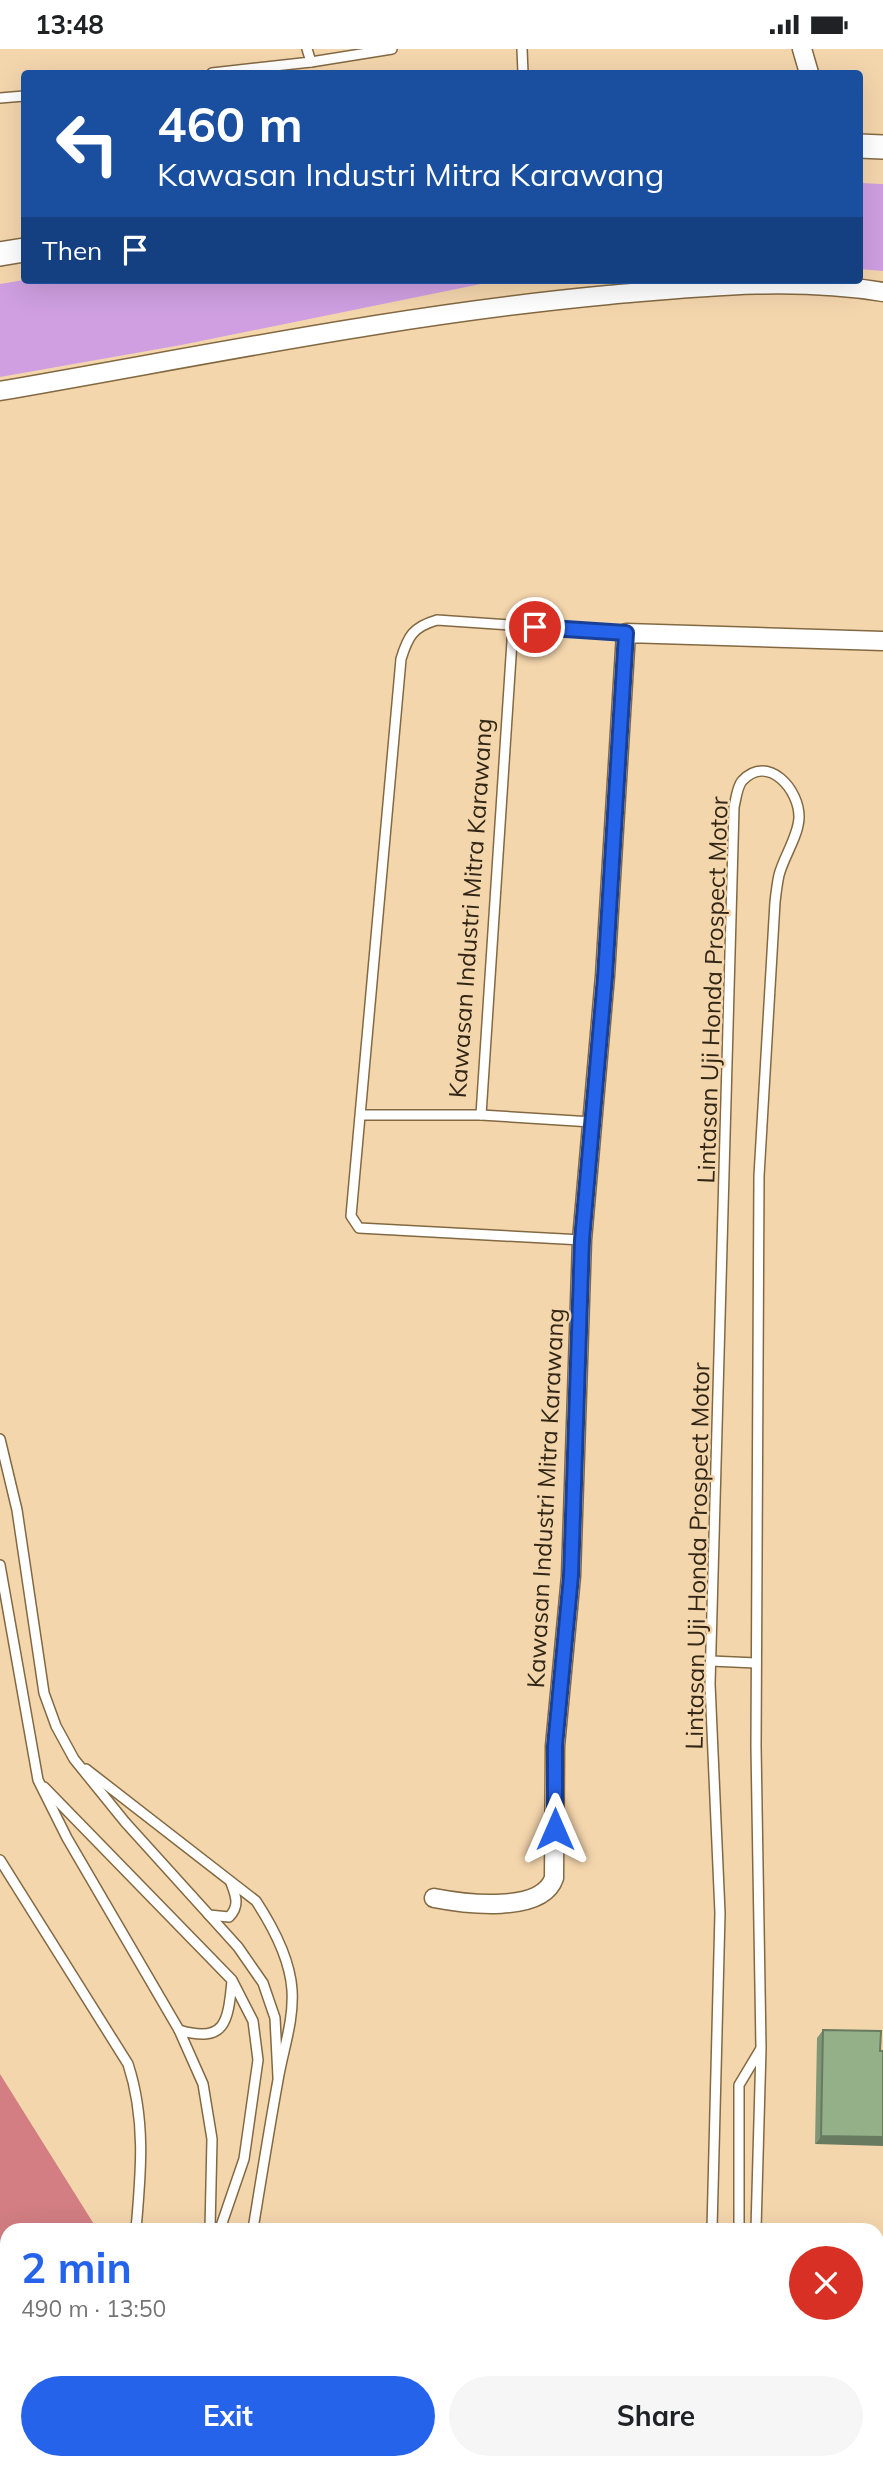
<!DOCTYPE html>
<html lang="en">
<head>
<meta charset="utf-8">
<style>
  :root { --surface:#fff; --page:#f6f6f6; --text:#202124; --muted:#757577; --accent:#2563eb }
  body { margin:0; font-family:Mulish,sans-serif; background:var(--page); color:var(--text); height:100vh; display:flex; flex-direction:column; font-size:26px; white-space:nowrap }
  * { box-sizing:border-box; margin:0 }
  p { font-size:23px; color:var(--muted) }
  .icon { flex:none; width:38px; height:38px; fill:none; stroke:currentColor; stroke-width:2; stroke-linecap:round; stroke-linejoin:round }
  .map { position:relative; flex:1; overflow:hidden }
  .details { position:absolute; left:0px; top:2174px; width:884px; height:247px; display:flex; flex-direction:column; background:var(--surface); border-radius:21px 21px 0 0; box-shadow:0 7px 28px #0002 }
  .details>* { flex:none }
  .top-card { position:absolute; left:21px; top:21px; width:842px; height:214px; border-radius:7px; box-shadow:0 7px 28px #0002; background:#1a4fa0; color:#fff; overflow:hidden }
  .pin { position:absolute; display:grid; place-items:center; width:60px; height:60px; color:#fff; margin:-30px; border:4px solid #fff; border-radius:50%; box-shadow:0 2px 7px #0007 }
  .me { position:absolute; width:77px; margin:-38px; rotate:0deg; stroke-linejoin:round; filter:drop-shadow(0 0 5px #0008) }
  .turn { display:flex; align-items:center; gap:24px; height:147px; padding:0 21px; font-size:32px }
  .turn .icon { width:91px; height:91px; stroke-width:2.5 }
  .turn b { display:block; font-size:49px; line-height:60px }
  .then { display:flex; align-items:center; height:66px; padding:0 21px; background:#0003; gap:14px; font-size:26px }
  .round { display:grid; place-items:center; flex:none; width:74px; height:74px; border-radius:37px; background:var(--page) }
  .headline { display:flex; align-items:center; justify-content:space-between; height:119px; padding:0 21px }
  h1 { font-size:42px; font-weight:700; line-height:52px; color:var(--accent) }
  .button { display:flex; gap:14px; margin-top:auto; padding:14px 21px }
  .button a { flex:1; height:80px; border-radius:42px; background:var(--accent); color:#fff; font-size:28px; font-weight:700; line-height:80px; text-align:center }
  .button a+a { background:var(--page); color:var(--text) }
  .status { display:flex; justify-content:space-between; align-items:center; height:49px; padding:0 35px; background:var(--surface); direction:ltr }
  .status svg { height:19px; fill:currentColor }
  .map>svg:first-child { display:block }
</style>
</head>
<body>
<div class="status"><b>13:48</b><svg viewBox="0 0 49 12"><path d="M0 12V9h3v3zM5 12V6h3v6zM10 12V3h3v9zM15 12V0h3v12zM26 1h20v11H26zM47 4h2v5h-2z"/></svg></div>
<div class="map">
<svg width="883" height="2419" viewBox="0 0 883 2419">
  <rect width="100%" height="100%" fill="#f4d6ad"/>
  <path fill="#d27e83" d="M0,2025L97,2180H7V2413H90V2419H0Z"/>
  <g fill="#cf9fe1">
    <path d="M859,134L883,135V222L859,220Z"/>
    <path d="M24,231H561L481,235L181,296L0,328V235Z"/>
  </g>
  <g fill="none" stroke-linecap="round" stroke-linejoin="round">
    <g stroke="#836942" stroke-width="12">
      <g id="service">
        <path d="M522,0L523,24"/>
        <path d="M311,13L392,0"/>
        <path d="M212,24L311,13L307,0"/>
        <path d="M0,49L24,47"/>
        <path d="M361,1066H481L513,577"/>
        <path d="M481,1066L592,1073"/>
        <path d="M582,1191L359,1179L351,1167L401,610C408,587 413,578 437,571L626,584"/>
        <path d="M0,1390L17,1461L44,1644L56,1677L74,1710L125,1773L238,1898L263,1934L275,1969L278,2028"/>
        <path d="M0,1516L38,1731L67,1789L179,1981L203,2035L212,2090L210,2180"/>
        <path d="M711,1612L756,1614"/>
        <path d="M86,1720L256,1852C273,1878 290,1909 292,1941C294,1972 283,2001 278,2031C269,2081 261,2131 253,2180"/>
        <path d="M44,1738L232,1931L253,1972L258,2011L244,2110L220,2180"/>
        <path d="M0,1811L128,2015C146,2070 141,2124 136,2180"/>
        <path d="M209,1866L229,1868C240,1857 236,1847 231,1834"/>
        <path d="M179,1981C226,1995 228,1972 232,1932"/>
        <path d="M712,2180L720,1864L710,1635L734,758C736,750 737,738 742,732C768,704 800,741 799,769C798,788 784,807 779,826C777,835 776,844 775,853L759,1127L756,1697L761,1999L756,2180"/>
        <path d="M739,2180V2036L760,2001"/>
        <path d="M773,2413L776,2419"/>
        <path d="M114,2419V2413"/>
        <path d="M176,2419L177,2413"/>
        <path d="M213,2419L214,2413"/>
        <path d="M706,2419V2413"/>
      </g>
    </g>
    <g stroke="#836942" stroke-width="21">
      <g id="minor">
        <path d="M802,0L809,24"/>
        <path d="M0,342C202,307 403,265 608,246C700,238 791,228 883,243"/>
        <path d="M434,1849C465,1855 542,1865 554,1829L555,1697L571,1527L582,1191L605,927L626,584L883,592"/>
      </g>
    </g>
    <g stroke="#836942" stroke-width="26">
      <g id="tertiary">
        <path d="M859,97L883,98"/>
        <path d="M0,205L24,201"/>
      </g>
    </g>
    <use href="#service" stroke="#fff" stroke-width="9"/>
    <use href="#minor" stroke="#fff" stroke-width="18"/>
    <use href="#tertiary" stroke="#fff" stroke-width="23"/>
  </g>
  <path fill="#7f9776" d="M823,1981L880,2002H883L815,2095L817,1989Z"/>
  <path fill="#687b60" d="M821,2087L883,2088V2097L815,2095Z"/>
  <path fill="#94b089" stroke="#687b60" stroke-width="2" d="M823,1981L881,1982L880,2002H883V2088L821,2087Z"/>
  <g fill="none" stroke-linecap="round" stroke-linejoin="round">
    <g stroke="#184099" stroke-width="18">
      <path id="route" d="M535,578L626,584L605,928L582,1191L571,1527L555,1697V1780"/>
    </g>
    <use href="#route" stroke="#2563eb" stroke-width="12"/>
  </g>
  <g text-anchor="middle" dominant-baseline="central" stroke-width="5" stroke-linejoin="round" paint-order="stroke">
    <g font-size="24" fill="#312616" stroke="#f4d6ad">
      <text transform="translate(470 859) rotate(-86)">Kawasan Industri Mitra Karawang</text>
      <text transform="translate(712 941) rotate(-88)">Lintasan Uji Honda Prospect Motor</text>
      <text transform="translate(545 1449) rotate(-87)">Kawasan Industri Mitra Karawang</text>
      <text transform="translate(697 1507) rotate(-89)">Lintasan Uji Honda Prospect Motor</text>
    </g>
  </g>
</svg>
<div class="pin" style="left:535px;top:578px;background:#d93025"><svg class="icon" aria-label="arrive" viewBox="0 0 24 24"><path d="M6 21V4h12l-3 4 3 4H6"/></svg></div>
<svg class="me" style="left:555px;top:1780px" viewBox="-20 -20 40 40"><path d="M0-17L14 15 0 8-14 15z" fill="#2563eb" stroke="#fff" stroke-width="4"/></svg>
<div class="top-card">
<div class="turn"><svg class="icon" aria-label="left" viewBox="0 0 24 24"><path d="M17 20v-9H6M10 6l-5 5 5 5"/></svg><div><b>460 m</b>Kawasan Industri Mitra Karawang</div></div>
<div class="then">Then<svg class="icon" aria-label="arrive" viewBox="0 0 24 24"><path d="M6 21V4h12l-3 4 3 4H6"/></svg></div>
</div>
<section class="details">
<div class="headline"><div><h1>2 min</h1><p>490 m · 13:50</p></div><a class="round" style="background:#d93025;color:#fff"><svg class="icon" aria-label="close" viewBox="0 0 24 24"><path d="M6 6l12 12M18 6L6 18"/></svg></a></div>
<div class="button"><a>Exit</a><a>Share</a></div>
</section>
</div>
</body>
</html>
